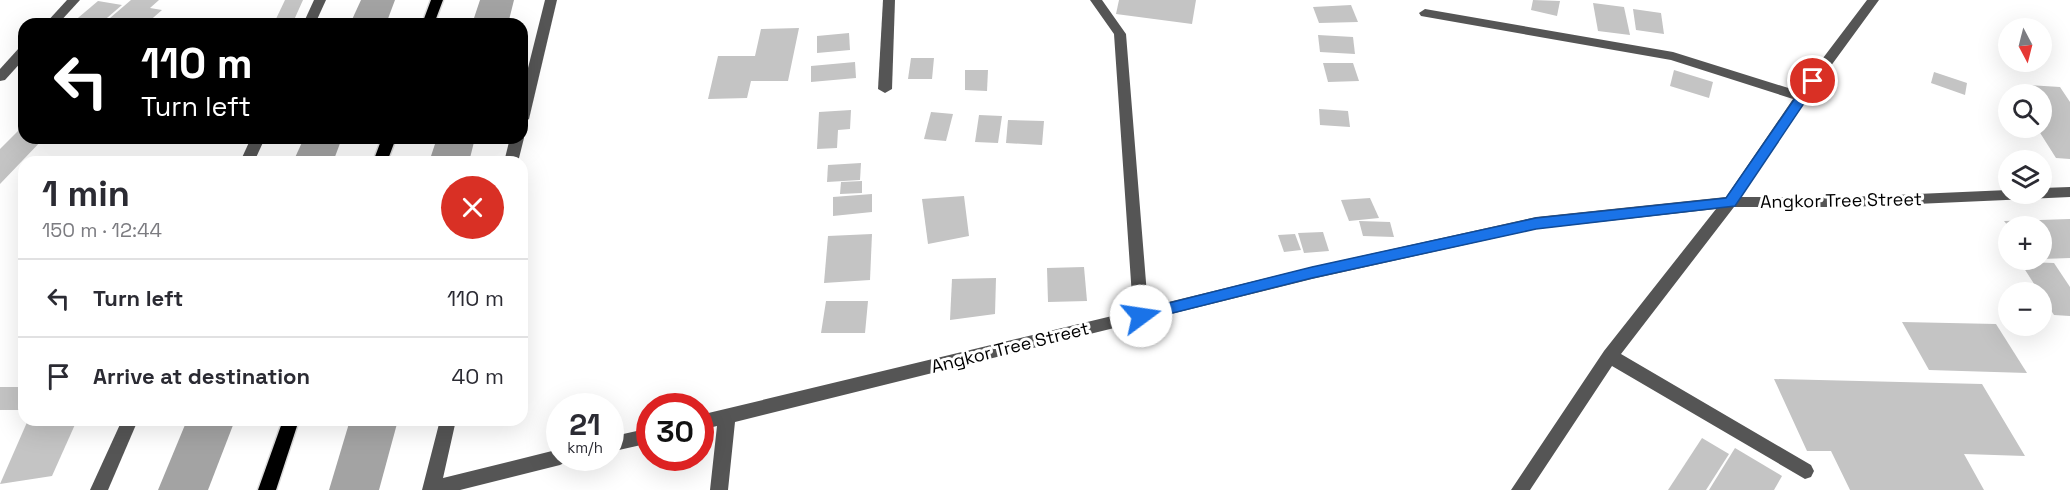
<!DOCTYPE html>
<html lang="en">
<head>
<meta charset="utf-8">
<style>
  :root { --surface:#fff; --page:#f2f2f3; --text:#2b2b33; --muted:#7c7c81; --line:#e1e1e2 }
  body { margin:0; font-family:"Space Grotesk",sans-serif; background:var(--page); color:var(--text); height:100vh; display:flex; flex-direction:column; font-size:22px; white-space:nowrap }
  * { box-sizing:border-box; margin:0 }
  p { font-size:20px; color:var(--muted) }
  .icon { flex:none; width:33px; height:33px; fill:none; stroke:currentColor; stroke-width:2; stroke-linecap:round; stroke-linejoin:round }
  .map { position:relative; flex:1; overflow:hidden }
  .drawer { position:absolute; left:18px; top:156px; width:510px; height:270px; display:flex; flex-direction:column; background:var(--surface); border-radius:18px; box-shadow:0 6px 24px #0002 }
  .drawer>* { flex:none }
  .hud { position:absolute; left:18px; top:18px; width:510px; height:126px; border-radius:18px; box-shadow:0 6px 24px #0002; background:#000; color:#fff; overflow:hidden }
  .needle { width:39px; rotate:173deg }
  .tools { position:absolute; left:1998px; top:18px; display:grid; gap:12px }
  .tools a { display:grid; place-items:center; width:54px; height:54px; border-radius:50%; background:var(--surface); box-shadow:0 6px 24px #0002; font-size:30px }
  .speed { position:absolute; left:546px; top:393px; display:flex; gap:12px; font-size:30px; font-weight:700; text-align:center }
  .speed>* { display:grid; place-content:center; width:78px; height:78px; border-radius:50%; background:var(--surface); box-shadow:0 6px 24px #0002; line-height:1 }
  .speed small { font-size:15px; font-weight:400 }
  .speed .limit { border:9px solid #d22; background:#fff; color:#111 }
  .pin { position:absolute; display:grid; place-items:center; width:51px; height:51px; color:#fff; margin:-26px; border:3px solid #fff; border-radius:50%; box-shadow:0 2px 6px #0007 }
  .me { position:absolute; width:66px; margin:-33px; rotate:76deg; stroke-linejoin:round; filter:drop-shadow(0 0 4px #0008) }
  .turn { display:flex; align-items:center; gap:21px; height:126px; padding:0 24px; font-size:27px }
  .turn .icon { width:78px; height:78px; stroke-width:2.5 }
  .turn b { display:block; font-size:42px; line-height:51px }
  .round { display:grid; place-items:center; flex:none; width:63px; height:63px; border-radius:32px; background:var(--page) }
  .head { display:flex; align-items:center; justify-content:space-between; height:102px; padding:0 24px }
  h1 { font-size:36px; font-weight:700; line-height:45px }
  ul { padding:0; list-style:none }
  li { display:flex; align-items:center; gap:18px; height:78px; padding:0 24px; border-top:2px solid var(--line) }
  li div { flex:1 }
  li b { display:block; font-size:22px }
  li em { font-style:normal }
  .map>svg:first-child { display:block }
</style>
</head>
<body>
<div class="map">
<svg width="2070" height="490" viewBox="0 0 2070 490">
  <rect width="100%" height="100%" fill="#fff"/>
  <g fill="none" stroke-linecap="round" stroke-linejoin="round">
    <g fill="#a3a3a3" fill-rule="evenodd">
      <path d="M361,0H395L386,24H350Z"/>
      <path d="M480,0H514L508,24H472Z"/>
      <path d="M304,138H342L333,162H293Z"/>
      <path d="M437,138H475L469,162H429Z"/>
      <path d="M187,420H235L208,490H158Z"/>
      <path d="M350,420H398L379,490H329Z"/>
    </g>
  </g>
  <g fill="#c4c4c4">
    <path d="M131,0H159L150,8L162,10L146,24H103Z"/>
    <path d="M285,0H303L294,20L275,21Z"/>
    <path d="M1119,0H1196L1192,24L1116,14Z"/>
    <path d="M1533,0L1560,1L1557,16L1531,10Z"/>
    <path d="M98,1L122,5L100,24L72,23Z"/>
    <path d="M1593,3L1624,7L1630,35L1598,31Z"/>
    <path d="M1351,5L1358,22L1319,23L1313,7Z"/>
    <path d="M1633,9L1661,13L1664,34L1636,30Z"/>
    <path d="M799,28L788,81H751L747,98L708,99L718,56H755L761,29Z"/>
    <path d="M849,33L850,50L817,53V36Z"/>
    <path d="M1318,35L1353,37L1355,54L1320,52Z"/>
    <path d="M911,58H934L932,79H908Z"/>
    <path d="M855,62L856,78L811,82V66Z"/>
    <path d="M1323,63H1353L1359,81L1328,82Z"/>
    <path d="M965,70H988L987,91L965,90Z"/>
    <path d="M1674,70L1713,82L1709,98L1670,86Z"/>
    <path d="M1934,72L1967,83L1965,95L1931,83Z"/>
    <path d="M2028,85L2060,87L2070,102V159L2056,158L2037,128H2042V94H2034Z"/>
    <path d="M1319,109L1348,111L1350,127L1320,125Z"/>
    <path d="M851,110L850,129L838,130L837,148L817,149L819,112Z"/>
    <path d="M931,112L953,114L946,141L924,139Z"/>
    <path d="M979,115L1002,116L998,143L975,142Z"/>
    <path d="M1008,120L1044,121L1042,145L1006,143Z"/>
    <path d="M24,125V138H44L0,184V149Z"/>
    <path d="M861,163L860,180L827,182L828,165Z"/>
    <path d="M862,181V193L840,194L841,182Z"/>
    <path d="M872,194V212L833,216V197Z"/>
    <path d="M964,196L969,236L928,244L922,199Z"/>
    <path d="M1370,198L1379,218L1349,221L1341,200Z"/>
    <path d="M2070,219V258L2042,259V226H2008L2004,221Z"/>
    <path d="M1359,221L1390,222L1394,237L1363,236Z"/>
    <path d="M1323,232L1329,251L1304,253L1298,233Z"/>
    <path d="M872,234L870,280L824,283L828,236Z"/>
    <path d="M1295,234L1301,250L1284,252L1278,235Z"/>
    <path d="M2020,262L2054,263L2070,287V316L2054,315Z"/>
    <path d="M1084,267L1087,301L1048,302L1047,268Z"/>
    <path d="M996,278L995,314L950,320L952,279Z"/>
    <path d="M826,301H868L865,333H821Z"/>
    <path d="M1902,322L1996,324L2027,373L1929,370Z"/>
    <path d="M1774,379L1982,384L2025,456L1964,454L1984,490H1850L1831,451H1807Z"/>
    <rect x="0" y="387" width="24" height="23"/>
    <path d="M28,420H77L52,476L0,484Z"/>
    <path d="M1702,438L1729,454L1706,490H1668Z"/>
    <path d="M1735,448L1782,476L1774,490H1709Z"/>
  </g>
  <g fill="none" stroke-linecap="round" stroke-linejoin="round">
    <g stroke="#dbdbdb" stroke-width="3">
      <g id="major">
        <path d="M431,0H443L434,24H422Z"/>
        <path d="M382,138H396L387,162H373Z"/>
        <path d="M283,420H299L276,490H258Z"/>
      </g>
    </g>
    <g fill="#555" fill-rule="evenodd">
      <path d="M67,0H80L58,24H45Z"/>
      <path d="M314,0H326L315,24H303Z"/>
      <path d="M545,0H557L529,119L522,124V92Z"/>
      <path d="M883,0H895L892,89L885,93L878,89Z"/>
      <path d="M1090,0H1102L1126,34L1148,307L1312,267L1536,217L1726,197L1793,99L1671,60L1421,16L1419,13L1425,9L1673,52L1798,91L1867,0H1879L1806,100L1741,197H1849L2008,190V194H2042V188L2070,187V197L1849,207H1734L1621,354L1811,465L1814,471L1811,477L1805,479L1612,366L1530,490H1511L1604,351L1716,209L1536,229L1312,279L735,422L728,490H710L717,426L700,430V415L1133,311L1114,34Z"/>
      <path d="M24,47V59L5,80L0,81V69L19,48Z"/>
      <path d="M522,135L524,138L518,162H504L510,138H522Z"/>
      <path d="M251,138H265L254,162H240Z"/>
      <path d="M122,420H138L108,490H90Z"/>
      <path d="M440,420H456L443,478L560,449V458H568L566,462L560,465L460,490H422Z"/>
      <path d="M650,428V443L610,452V437Z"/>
    </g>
    <use href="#major" fill="#000" fill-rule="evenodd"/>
  </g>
  <path fill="#1a73e8" stroke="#114b97" stroke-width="1.5" d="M1813,77L1819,81L1735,206L1536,229L1312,278L1141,321L1136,320L1134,316L1136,312L1141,310L1312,267L1536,218L1726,198L1809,78Z"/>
  <g text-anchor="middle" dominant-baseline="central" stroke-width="6" stroke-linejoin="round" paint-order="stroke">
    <g font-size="18" fill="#000" stroke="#fff">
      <text transform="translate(1841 200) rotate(-1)">Angkor Tree Street</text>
      <text transform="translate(1010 347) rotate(-14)">Angkor Tree Street</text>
    </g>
  </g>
</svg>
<div class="tools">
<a><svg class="needle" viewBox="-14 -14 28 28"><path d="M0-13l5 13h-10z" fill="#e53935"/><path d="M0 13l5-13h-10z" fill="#7c7c81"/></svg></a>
<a><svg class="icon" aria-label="search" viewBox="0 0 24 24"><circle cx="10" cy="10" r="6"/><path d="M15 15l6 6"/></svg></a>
<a><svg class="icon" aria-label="layers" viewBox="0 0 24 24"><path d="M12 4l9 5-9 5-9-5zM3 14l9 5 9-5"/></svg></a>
<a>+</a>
<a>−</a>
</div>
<div class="speed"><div>21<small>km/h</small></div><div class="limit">30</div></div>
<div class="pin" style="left:1813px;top:81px;background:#d93025"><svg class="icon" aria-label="arrive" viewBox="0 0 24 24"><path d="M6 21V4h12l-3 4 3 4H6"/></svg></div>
<svg class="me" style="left:1141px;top:316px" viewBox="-20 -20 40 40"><circle r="19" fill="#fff"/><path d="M0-13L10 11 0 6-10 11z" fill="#1a73e8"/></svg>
<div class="hud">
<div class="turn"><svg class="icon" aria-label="left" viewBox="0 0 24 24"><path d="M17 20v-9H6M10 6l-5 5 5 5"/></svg><div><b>110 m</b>Turn left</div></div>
</div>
<section class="drawer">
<div class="head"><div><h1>1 min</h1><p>150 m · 12:44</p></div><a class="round" style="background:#d93025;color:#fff"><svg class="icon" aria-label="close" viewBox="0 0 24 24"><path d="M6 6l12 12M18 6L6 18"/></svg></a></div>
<ul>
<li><svg class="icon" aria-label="left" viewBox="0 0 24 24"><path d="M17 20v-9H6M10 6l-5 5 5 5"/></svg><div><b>Turn left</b></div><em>110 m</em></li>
<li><svg class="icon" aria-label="arrive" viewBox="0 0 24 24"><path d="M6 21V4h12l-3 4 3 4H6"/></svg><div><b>Arrive at destination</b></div><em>40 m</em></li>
</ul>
</section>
</div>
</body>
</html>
